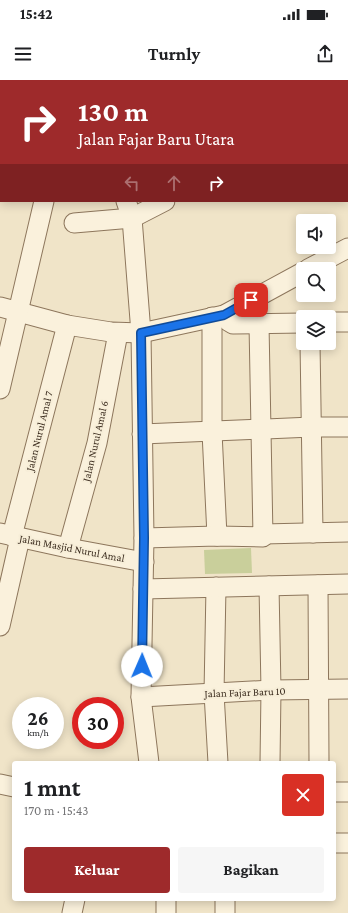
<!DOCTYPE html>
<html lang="id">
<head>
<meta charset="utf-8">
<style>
  :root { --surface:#fff; --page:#f6f6f6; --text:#202124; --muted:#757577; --accent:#9e2a2b }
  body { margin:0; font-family:"Crimson Pro",serif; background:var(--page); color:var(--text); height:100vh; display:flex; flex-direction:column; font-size:15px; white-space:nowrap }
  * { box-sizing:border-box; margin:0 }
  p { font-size:13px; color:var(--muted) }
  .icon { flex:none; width:22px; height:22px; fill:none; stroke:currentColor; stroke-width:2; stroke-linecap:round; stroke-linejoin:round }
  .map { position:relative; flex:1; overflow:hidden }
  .details { position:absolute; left:12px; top:681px; width:324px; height:140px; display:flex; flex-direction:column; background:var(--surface); border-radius:4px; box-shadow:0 2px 10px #0003 }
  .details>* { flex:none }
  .hud { position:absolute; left:0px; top:0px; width:348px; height:122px; box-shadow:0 2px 10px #0003; background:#9e2a2b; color:#fff; overflow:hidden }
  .tools { position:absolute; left:296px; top:134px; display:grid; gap:8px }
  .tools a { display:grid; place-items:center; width:40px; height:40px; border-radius:4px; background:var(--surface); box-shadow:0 2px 10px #0003; font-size:20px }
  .speed { position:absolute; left:12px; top:617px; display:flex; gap:8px; font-size:20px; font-weight:700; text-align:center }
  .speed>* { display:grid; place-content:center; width:52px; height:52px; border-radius:50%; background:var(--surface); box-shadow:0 2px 10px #0003; line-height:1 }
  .speed small { font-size:10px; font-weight:400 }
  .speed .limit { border:6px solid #d22; background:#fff; color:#111 }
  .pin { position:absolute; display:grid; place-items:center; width:34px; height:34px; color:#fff; margin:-17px; border-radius:8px; box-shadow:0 2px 6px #0006 }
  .me { position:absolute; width:44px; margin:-22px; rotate:1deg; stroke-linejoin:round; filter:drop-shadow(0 0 3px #0008) }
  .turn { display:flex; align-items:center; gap:14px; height:84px; padding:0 12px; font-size:18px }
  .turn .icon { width:52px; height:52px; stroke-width:2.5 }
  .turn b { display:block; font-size:28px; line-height:34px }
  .lanes { display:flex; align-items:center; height:38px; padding:0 12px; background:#0003; justify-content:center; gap:20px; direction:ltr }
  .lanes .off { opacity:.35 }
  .round { display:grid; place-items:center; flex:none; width:42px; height:42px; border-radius:4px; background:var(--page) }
  .overview { display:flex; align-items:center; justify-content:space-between; height:68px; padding:0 12px }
  h1 { font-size:24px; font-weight:700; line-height:30px }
  .primary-button { display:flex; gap:8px; margin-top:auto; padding:8px 12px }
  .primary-button a { flex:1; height:46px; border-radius:4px; background:var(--accent); color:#fff; font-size:16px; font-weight:700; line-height:46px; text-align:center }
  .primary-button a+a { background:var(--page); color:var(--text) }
  .status { display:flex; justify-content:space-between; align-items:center; height:28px; padding:0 20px; background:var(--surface); direction:ltr }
  .status svg { height:11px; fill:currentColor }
  header { display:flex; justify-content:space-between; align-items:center; height:52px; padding:0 12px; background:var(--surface); font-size:18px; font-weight:700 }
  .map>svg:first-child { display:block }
</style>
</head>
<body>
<div class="status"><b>15:42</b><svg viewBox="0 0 49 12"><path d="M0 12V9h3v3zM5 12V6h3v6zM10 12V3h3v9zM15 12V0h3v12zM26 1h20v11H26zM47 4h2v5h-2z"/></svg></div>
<header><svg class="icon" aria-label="menu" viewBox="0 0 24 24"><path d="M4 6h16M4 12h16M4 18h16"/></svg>Turnly<svg class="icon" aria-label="share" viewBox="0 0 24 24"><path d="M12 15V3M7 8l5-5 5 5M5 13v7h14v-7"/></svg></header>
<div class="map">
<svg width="348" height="833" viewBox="0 0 348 833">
  <rect width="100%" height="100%" fill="#f0e4c8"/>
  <path fill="#c9cf9b" d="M251,468L252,493L205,494L204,470Z"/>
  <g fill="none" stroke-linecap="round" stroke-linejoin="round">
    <g stroke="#8d765c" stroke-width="21">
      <g id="minor">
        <path d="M67,0V1"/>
        <path d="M176,0V1"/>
        <path d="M203,1L205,0"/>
        <path d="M347,22L348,21"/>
        <path d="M0,71H1"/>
        <path d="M126,121L132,138L141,253L144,458L141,617L149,683"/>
        <path d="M74,143L132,138L165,121"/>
        <path d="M308,189L348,168"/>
        <path d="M0,227L67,245L111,252L141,253L224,235L303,192"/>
        <path d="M224,235L228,241L233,244L303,243"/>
        <path d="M212,237V352L217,456"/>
        <path d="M329,242H348"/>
        <path d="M310,263L313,453"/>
        <path d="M0,309L44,121"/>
        <path d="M142,354L312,347H348"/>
        <path d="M0,453L68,468L144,482"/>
        <path d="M263,454L348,452"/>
        <path d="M12,456L67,245"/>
        <path d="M144,458L217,456L263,457L259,244"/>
        <path d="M68,468L97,363L118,253"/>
        <path d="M318,505L319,683"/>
        <path d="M269,506L271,610L270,683"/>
        <path d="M216,507L214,613L218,683"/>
        <path d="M143,509L348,504"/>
        <path d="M0,546L20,458"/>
        <path d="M141,617L271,610L348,609"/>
        <path d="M0,704L14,707"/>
        <path d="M334,712H348"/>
        <path d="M334,763H348"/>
        <path d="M225,819V833"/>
        <path d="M72,833L75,819"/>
        <path d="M166,833V819"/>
      </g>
    </g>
    <use href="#minor" stroke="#faf1dc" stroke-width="19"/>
  </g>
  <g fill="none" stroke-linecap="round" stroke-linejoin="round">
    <g stroke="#114b97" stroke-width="10">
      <path id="route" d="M142,586L144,458L141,253L224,235L251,220"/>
    </g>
    <use href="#route" stroke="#1a73e8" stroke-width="7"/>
  </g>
  <g text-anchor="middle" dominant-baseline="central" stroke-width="4" stroke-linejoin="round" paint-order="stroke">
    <g font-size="11" fill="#3d2e20" stroke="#f7eed8">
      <text transform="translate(39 351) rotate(-76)">Jalan Nurul Amal 7</text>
      <text transform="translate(95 361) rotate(-77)">Jalan Nurul Amal 6</text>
      <text transform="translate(72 468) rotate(11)">Jalan Masjid Nurul Amal</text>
      <text transform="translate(245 612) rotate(-2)">Jalan Fajar Baru 10</text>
    </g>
  </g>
</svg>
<div class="tools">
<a><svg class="icon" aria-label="sound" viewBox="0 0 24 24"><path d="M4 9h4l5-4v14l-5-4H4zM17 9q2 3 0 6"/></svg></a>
<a><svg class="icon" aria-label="search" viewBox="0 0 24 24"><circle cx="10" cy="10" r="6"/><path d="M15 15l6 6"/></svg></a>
<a><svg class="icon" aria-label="layers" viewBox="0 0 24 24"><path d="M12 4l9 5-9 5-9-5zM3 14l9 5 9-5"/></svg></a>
</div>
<div class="speed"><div>26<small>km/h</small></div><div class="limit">30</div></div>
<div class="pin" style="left:251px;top:220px;background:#d93025"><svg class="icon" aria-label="arrive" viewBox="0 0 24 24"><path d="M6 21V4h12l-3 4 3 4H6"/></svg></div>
<svg class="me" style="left:142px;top:586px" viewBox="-20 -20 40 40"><circle r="19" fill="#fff"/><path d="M0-13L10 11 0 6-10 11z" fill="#1a73e8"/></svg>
<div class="hud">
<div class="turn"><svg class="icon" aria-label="right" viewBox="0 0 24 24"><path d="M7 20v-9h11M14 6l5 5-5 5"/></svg><div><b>130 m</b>Jalan Fajar Baru Utara</div></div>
<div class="lanes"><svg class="icon off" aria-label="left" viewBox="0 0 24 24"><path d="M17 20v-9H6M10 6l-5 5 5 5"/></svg><svg class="icon off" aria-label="ahead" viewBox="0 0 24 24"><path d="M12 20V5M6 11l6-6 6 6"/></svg><svg class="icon" aria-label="right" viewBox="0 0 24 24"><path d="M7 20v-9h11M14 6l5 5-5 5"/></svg></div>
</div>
<section class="details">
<div class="overview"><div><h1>1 mnt</h1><p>170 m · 15:43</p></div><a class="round" style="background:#d93025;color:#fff"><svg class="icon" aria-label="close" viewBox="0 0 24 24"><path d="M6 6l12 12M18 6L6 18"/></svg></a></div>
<div class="primary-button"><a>Keluar</a><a>Bagikan</a></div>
</section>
</div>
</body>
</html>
